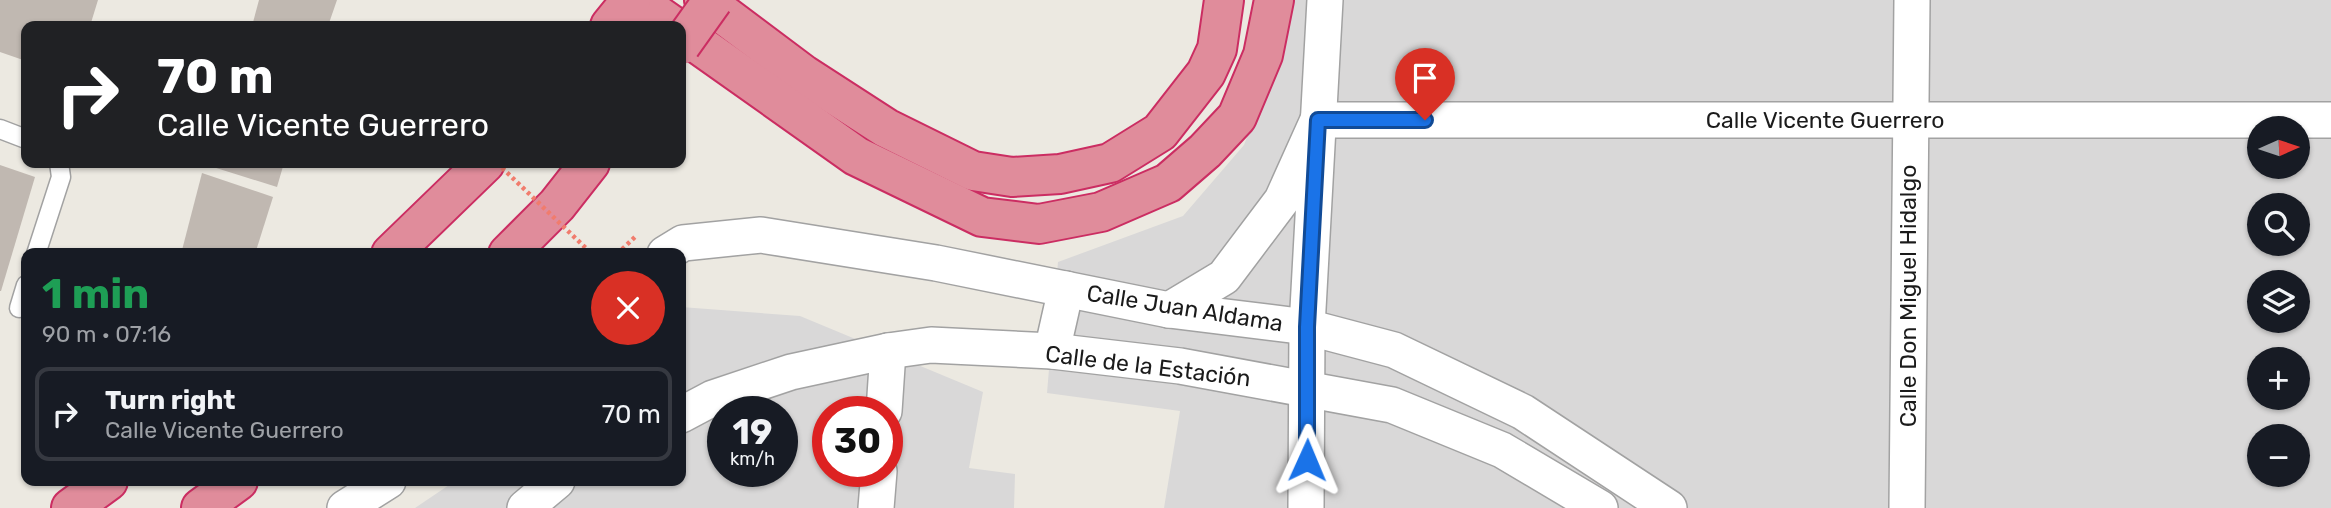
<!DOCTYPE html>
<html lang="en">
<head>
<meta charset="utf-8">
<style>
  :root { --surface:#171b24; --page:#20242c; --text:#f1f3f6; --muted:#9ea1a6; --line:#363941 }
  body { margin:0; font-family:Rubik,sans-serif; background:var(--page); color:var(--text); height:100vh; display:flex; flex-direction:column; font-size:26px; white-space:nowrap }
  * { box-sizing:border-box; margin:0 }
  p { font-size:23px; color:var(--muted) }
  .icon { flex:none; width:38px; height:38px; fill:none; stroke:currentColor; stroke-width:2; stroke-linecap:round; stroke-linejoin:round }
  .map { position:relative; flex:1; overflow:hidden }
  .sheet { position:absolute; left:21px; top:248px; width:665px; height:238px; display:flex; flex-direction:column; background:var(--surface); border-radius:14px; box-shadow:0 2px 5px #0004 }
  .sheet>* { flex:none }
  .hud { position:absolute; left:21px; top:21px; width:665px; height:147px; border-radius:14px; box-shadow:0 2px 5px #0004; background:#202124; color:#fff; overflow:hidden }
  .needle { width:46px; rotate:87deg }
  .buttons { position:absolute; left:2247px; top:116px; display:grid; gap:14px }
  .buttons a { display:grid; place-items:center; width:63px; height:63px; border-radius:50%; background:var(--surface); box-shadow:0 2px 5px #0004; font-size:35px }
  .speed { position:absolute; left:707px; top:396px; display:flex; gap:14px; font-size:35px; font-weight:700; text-align:center }
  .speed>* { display:grid; place-content:center; width:91px; height:91px; border-radius:50%; background:var(--surface); box-shadow:0 2px 5px #0004; line-height:1 }
  .speed small { font-size:18px; font-weight:400 }
  .speed .limit { border:10px solid #d22; background:#fff; color:#111 }
  .pin { position:absolute; display:grid; place-items:center; width:60px; height:60px; color:#fff; margin:-72px -30px; border-radius:50% 50% 50% 0; rotate:-45deg; box-shadow:0 0 7px #0007 }
  .pin .icon { rotate:45deg }
  .me { position:absolute; width:77px; margin:-38px; rotate:1deg; stroke-linejoin:round; filter:drop-shadow(0 0 5px #0008) }
  .turn { display:flex; align-items:center; gap:24px; height:147px; padding:0 21px; font-size:32px }
  .turn .icon { width:91px; height:91px; stroke-width:2.5 }
  .turn b { display:block; font-size:49px; line-height:60px }
  .round { display:grid; place-items:center; flex:none; width:74px; height:74px; border-radius:37px; background:var(--page) }
  .overview { display:flex; align-items:center; justify-content:space-between; height:119px; padding:0 21px }
  h1 { font-size:42px; font-weight:700; line-height:52px; color:#1e9e55 }
  ul { padding:0; list-style:none }
  li { display:flex; align-items:center; gap:21px; height:94px; margin:0 14px 10px; padding:0 7px; border:4px solid var(--line); border-radius:14px }
  li div { flex:1 }
  li b { display:block; font-size:26px }
  li em { font-style:normal }
  .map>svg:first-child { display:block }
</style>
</head>
<body>
<div class="map">
<svg width="2331" height="508" viewBox="0 0 2331 508">
  <rect width="100%" height="100%" fill="#ece9e1"/>
  <g fill="#d9d8d8" fill-rule="evenodd">
    <path d="M1280,0H2331V508H1164L1180,411L1047,393L1058,262L1183,216L1244,145L1270,77ZM2259,128H2298V166H2259ZM2259,205H2298V243H2259ZM2259,282H2298V320H2259ZM2259,359H2298V397H2259ZM2259,436H2298V474H2259Z"/>
    <path d="M681,307L800,316L983,392L969,468L1015,474L1014,508H415L455,481H681ZM723,411H782V471H723ZM828,411H887V471H828Z"/>
  </g>
  <g fill="#c0b8b1">
    <path d="M0,0H98L90,26H26V61L0,52Z"/>
    <path d="M259,0H337L328,26H252Z"/>
    <path d="M213,163H284L277,187L213,167Z"/>
    <path d="M0,165L35,177L1,291H0Z"/>
    <path d="M202,173L273,197L255,254H181Z"/>
  </g>
  <g fill="none" stroke-linecap="round" stroke-linejoin="round">
    <g stroke="#a2a2a2" stroke-width="21">
      <g id="lane">
        <path d="M0,129L26,139"/>
        <path d="M36,254L61,177L59,163"/>
        <path d="M19,308L26,285"/>
      </g>
    </g>
    <g stroke="#a2a2a2" stroke-width="38">
      <g id="street">
        <path d="M665,254L683,243L761,235L936,263L1169,310L1307,327L1394,350L1523,412L1669,508"/>
        <path d="M1169,310L1224,277L1282,200L1318,120H2331"/>
        <path d="M1052,351L1066,289"/>
        <path d="M884,411L888,351"/>
        <path d="M681,415L713,398L791,372L888,351L931,345L1052,351L1180,366L1392,405L1502,450L1600,508"/>
        <path d="M345,508L388,481"/>
        <path d="M525,508L557,481"/>
        <path d="M876,508L879,471"/>
        <path d="M1306,508L1307,327L1325,0"/>
        <path d="M1907,508L1912,0"/>
      </g>
    </g>
    <g stroke="#cb2d62" stroke-width="42">
      <g id="highway">
        <path d="M636,0L673,26"/>
        <path d="M704,0L804,75L886,128L973,171L1012,177L1060,174L1110,163L1160,132L1206,73L1217,49L1224,0"/>
        <path d="M610,26L631,0"/>
        <path d="M681,32L856,156L982,217L1039,224L1101,212L1168,183L1205,151L1237,117L1263,55L1274,0"/>
        <path d="M391,254L485,163"/>
        <path d="M508,254L557,205L590,163"/>
        <path d="M71,508L108,481"/>
        <path d="M201,508L238,481"/>
      </g>
    </g>
    <path stroke="#f17c6d" stroke-width="4.5" stroke-dasharray="3.5 3.5" stroke-linecap="butt" d="M617,254L635,237"/>
    <use href="#lane" stroke="#fff" stroke-width="18"/>
    <use href="#street" stroke="#fff" stroke-width="35"/>
    <use href="#highway" stroke="#e08c9b" stroke-width="38"/>
    <g stroke="#cb2d62" stroke-width="42" stroke-linecap="butt">
      <path id="highway-bridge" d="M681,45L713,0"/>
    </g>
    <path stroke="#f17c6d" stroke-width="4.5" stroke-dasharray="3.5 3.5" stroke-linecap="butt" d="M497,163L592,254"/>
    <use href="#highway-bridge" stroke="#e08c9b" stroke-width="38"/>
  </g>
  <g fill="none" stroke-linecap="round" stroke-linejoin="round">
    <g stroke="#114b97" stroke-width="18">
      <path id="route" d="M1307,460V327L1318,120H1425"/>
    </g>
    <use href="#route" stroke="#1a73e8" stroke-width="12"/>
  </g>
  <g text-anchor="middle" dominant-baseline="central" stroke-width="5" stroke-linejoin="round" paint-order="stroke">
    <g font-size="23" fill="#1b1b1b" stroke="#fff">
      <text x="1825" y="120">Calle Vicente Guerrero</text>
      <text transform="translate(1908 296) rotate(-90)">Calle Don Miguel Hidalgo</text>
      <text transform="translate(1185 308) rotate(9)">Calle Juan Aldama</text>
      <text transform="translate(1148 366) rotate(7)">Calle de la Estación</text>
    </g>
  </g>
</svg>
<div class="buttons">
<a><svg class="needle" viewBox="-14 -14 28 28"><path d="M0-13l5 13h-10z" fill="#e53935"/><path d="M0 13l5-13h-10z" fill="#9ea1a6"/></svg></a>
<a><svg class="icon" aria-label="search" viewBox="0 0 24 24"><circle cx="10" cy="10" r="6"/><path d="M15 15l6 6"/></svg></a>
<a><svg class="icon" aria-label="layers" viewBox="0 0 24 24"><path d="M12 4l9 5-9 5-9-5zM3 14l9 5 9-5"/></svg></a>
<a>+</a>
<a>−</a>
</div>
<div class="speed"><div>19<small>km/h</small></div><div class="limit">30</div></div>
<div class="pin" style="left:1425px;top:120px;background:#d93025"><svg class="icon" aria-label="arrive" viewBox="0 0 24 24"><path d="M6 21V4h12l-3 4 3 4H6"/></svg></div>
<svg class="me" style="left:1307px;top:460px" viewBox="-20 -20 40 40"><path d="M0-17L14 15 0 8-14 15z" fill="#1a73e8" stroke="#fff" stroke-width="4"/></svg>
<div class="hud">
<div class="turn"><svg class="icon" aria-label="right" viewBox="0 0 24 24"><path d="M7 20v-9h11M14 6l5 5-5 5"/></svg><div><b>70 m</b>Calle Vicente Guerrero</div></div>
</div>
<section class="sheet">
<div class="overview"><div><h1>1 min</h1><p>90 m · 07:16</p></div><a class="round" style="background:#d93025;color:#fff"><svg class="icon" aria-label="close" viewBox="0 0 24 24"><path d="M6 6l12 12M18 6L6 18"/></svg></a></div>
<ul>
<li><svg class="icon" aria-label="right" viewBox="0 0 24 24"><path d="M7 20v-9h11M14 6l5 5-5 5"/></svg><div><b>Turn right</b><p>Calle Vicente Guerrero</p></div><em>70 m</em></li>
</ul>
</section>
</div>
</body>
</html>
